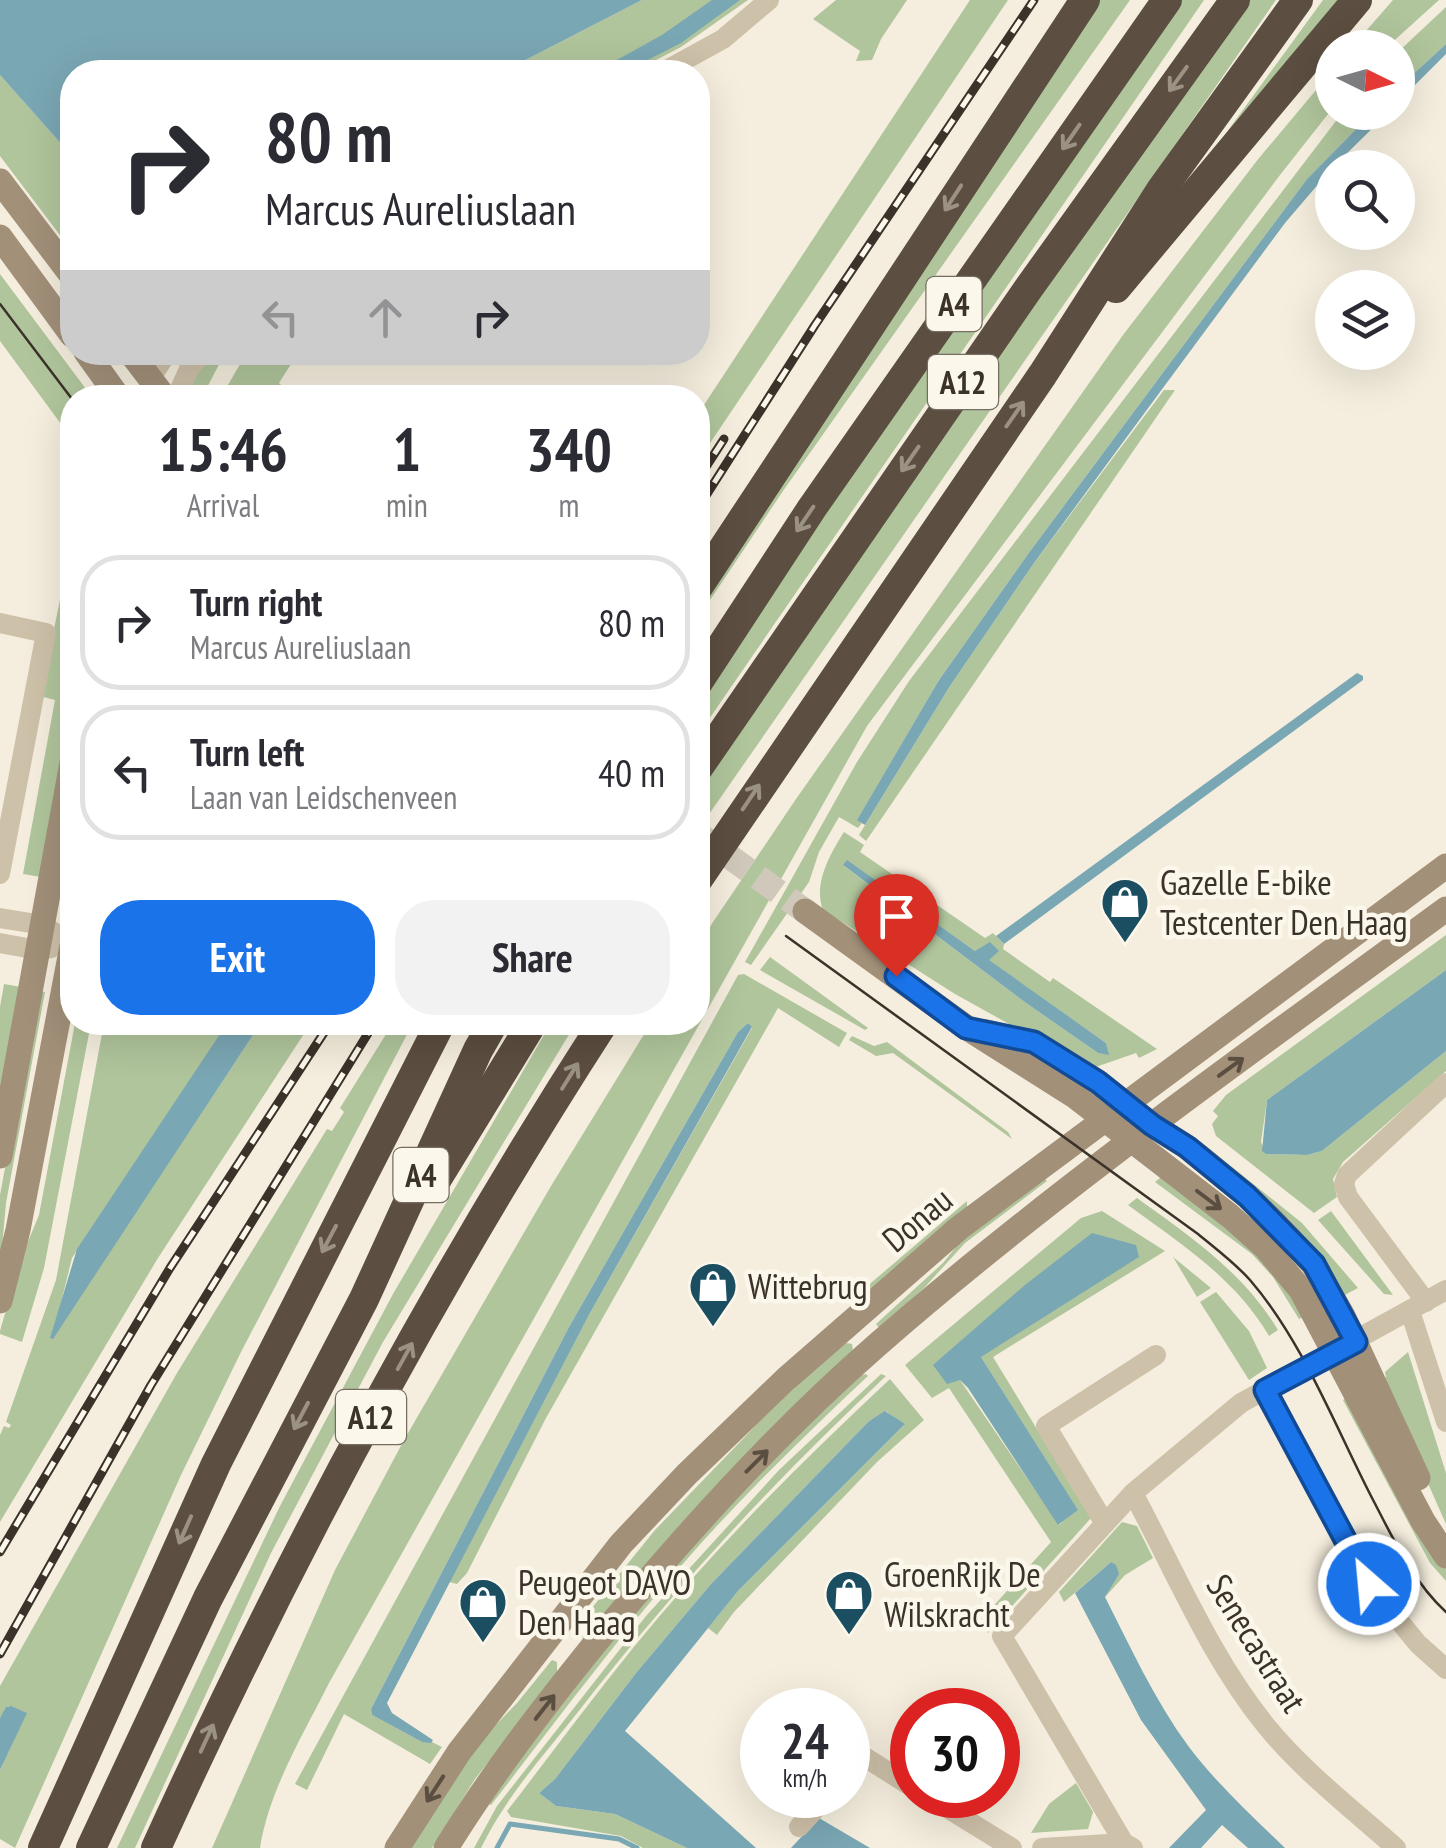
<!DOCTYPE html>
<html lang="en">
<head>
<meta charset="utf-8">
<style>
  :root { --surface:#fff; --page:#f2f2f3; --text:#2b2b33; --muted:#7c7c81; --line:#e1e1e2; --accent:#1a73e8 }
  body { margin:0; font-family:"PT Sans Narrow",sans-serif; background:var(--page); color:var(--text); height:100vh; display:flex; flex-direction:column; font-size:38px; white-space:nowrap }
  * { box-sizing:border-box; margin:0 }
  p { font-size:32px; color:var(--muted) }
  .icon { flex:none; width:55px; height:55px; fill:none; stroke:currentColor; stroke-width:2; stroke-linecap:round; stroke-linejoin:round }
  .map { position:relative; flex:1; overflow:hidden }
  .details { position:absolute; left:60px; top:385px; width:650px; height:650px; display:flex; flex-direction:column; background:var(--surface); border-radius:40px; box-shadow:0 10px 40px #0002 }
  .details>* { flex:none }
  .top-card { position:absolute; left:60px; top:60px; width:650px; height:305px; border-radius:40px; box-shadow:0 10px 40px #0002; background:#fff; color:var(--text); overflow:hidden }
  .needle { width:65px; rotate:95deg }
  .tools { position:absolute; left:1315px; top:30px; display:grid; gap:20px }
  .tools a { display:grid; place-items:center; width:100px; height:100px; border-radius:50%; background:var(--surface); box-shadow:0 10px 40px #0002; font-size:50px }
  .speed { position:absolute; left:740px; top:1688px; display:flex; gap:20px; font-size:50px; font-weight:700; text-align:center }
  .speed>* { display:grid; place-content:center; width:130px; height:130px; border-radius:50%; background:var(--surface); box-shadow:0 10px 40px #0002; line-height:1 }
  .speed small { font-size:25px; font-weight:400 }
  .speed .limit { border:15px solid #d22; background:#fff; color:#111 }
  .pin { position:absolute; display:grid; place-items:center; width:85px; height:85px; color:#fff; margin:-102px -42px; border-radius:50% 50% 50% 0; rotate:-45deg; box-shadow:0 0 10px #0007 }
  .pin .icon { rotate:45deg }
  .me { position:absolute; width:110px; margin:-55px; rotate:333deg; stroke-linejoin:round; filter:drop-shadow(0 0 8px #0008) }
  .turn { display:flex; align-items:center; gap:35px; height:210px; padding:0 40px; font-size:45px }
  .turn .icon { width:130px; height:130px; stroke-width:2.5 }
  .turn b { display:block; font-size:70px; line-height:85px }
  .lanes { display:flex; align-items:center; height:95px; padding:0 40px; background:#0003; justify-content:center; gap:50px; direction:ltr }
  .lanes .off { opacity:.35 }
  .eta { display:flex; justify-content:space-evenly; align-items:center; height:170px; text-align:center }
  .eta b { font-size:60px; font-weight:700; line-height:70px }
  .cta { display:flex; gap:20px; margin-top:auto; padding:20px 40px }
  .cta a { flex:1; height:115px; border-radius:40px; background:var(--accent); color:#fff; font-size:40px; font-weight:700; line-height:115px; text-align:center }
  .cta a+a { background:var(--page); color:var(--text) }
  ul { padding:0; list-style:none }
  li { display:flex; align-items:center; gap:30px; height:135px; margin:0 20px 15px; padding:0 20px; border:5px solid var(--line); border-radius:40px }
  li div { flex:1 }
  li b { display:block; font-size:38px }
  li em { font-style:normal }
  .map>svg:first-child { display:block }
</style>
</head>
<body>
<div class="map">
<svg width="1446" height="1848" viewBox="0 0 1446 1848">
  <rect width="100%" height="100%" fill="#f5eede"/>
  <g fill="#b0c59c" fill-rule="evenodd">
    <path d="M642,0H748L681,47L633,72H502Z"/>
    <path d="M836,0H907L881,39L872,60L856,61L860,51L813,19Z"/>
    <path d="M970,0H1008L698,461V414Z"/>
    <path d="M1091,0H1130L783,491L698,618V602Z"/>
    <path d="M1181,0H1204L698,735V707L839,489Z"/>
    <path d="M1246,0H1276L698,830V791L957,411Z"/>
    <path d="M1323,0H1342L1213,151Z"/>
    <path d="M1393,0H1439L1387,47H1352Z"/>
    <path d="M1446,7V44L1398,88V52Z"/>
    <path d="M1332,71V109L1280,175L867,726L329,1683C303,1735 269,1790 260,1848H212L335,1570L404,1440L551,1186L651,1023L698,1022V947L713,922L796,799L1123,335L1259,158Z"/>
    <path d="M0,75L72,156V251L0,156Z"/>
    <path d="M1342,113H1372L1307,179L1028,554L939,680L858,819L862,823L858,828L839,817L819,852L809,882L751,965L745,962L857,762L909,681Z"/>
    <path d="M0,274L92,397L72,398V439L0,341Z"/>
    <path d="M247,352L298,353L279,383L294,397H221Z"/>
    <path d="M210,353H225L202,397L185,398V391Z"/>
    <path d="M1164,390H1175L866,841L859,835L950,686L1034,563Z"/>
    <path d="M60,600L72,602V709L41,877L23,874L55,700L40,696Z"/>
    <path d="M844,832L864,845L860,852L985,938L993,933L1004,944L1003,949L1050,982L1053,978L1157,1049L1139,1058L1136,1053L1090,1069L955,994L823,910C813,884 830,854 844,832ZM847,861L1106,1043L1108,1054L1098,1053L1026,1003L844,866Z"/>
    <path d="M1446,935V970L1267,1100L1261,1142L1266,1154L1307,1155L1322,1151L1446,1051V1071L1343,1162L1333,1179L1337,1197L1314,1213L1216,1136L1212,1124L1218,1116L1213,1111L1226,1095Z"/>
    <path d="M770,957L868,1028L865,1030L760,970Z"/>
    <path d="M744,974L847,1033L839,1047L778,1008L546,1418L467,1573L457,1584L449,1582L590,1313L752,1028L748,1023L738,1032L569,1327L371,1709L372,1715L422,1742H432L442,1747L430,1764L344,1714L307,1790L295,1784L738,975Z"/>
    <path d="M4,984L21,987L0,1100V1007Z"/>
    <path d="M38,991L45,992L6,1203L0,1269V1195Z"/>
    <path d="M75,1023H91L44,1268L22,1342L0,1334V1331L20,1261L39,1215Z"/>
    <path d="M104,1023H151V1027L175,1031L178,1023H228L72,1258L52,1339L261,1023H311L158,1258L0,1522V1435L4,1426L9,1428L11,1425L6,1422L56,1280Z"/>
    <path d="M393,1023H413L241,1352L181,1475L15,1848L0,1839V1770L26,1713L8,1706L0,1718V1686L177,1373L327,1129L332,1131L344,1112L340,1108Z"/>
    <path d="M551,1023H576L383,1342L271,1553L135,1848H117L280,1506L393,1294Z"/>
    <path d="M852,1036L874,1046L887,1042L1008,1132L1012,1139L893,1053L876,1056L849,1040Z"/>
    <path d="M1201,1142L1302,1223L1358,1288L1341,1297L1309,1243L1289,1219L1200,1144Z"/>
    <path d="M1165,1174L1234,1225L1310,1314L1299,1319L1273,1277L1252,1254L1155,1182Z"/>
    <path d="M1043,1177L1047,1181L965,1243L924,1288L880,1329L876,1324L943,1263L967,1233Z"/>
    <path d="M1137,1198C1191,1237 1243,1272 1278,1330L1269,1336C1235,1278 1181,1244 1128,1205Z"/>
    <path d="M967,1201V1209L854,1305L851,1300Z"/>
    <path d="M1102,1211L1165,1251L993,1357L1091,1518L988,1633L980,1621L1051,1542L949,1388L932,1398L905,1365L1081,1218ZM1092,1233L993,1348L981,1357L1077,1509L1059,1525L960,1380Z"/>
    <path d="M1331,1211L1393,1295L1384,1294L1318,1220Z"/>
    <path d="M1173,1257L1211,1288L1197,1297Z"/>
    <path d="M1216,1292L1249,1331L1267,1368L1249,1380L1200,1302Z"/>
    <path d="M847,1343L852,1344L853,1350L585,1637L576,1639L574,1630L655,1530L764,1417L838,1347Z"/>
    <path d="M1408,1352L1446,1473V1524L1382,1380L1386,1377L1385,1372Z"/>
    <path d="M866,1374L868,1376C803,1437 739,1499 681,1566C614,1643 553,1725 491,1805L486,1802L660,1580L791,1438L861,1375Z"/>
    <path d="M881,1374L886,1376C774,1481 672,1591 578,1712C543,1756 505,1798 481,1848H474L497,1806L646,1616L779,1470Z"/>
    <path d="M890,1379L924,1420L877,1462L734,1612L717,1635L708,1628L738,1591L904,1425L886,1411L869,1421L711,1584L636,1673L555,1779L539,1793L556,1806L615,1814L687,1848H643L621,1836L511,1817L507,1811C549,1757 589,1702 633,1648C711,1552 799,1464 890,1379Z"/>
    <path d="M1352,1394L1446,1569V1581L1430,1563L1343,1400Z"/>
    <path d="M1122,1522L1137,1526L1153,1558L1125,1575L1105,1597L1111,1562L1064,1602L1059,1592Z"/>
    <path d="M552,1660L557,1662V1676L475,1779L432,1848H407L460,1762L517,1703Z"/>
    <path d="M1076,1783L1093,1812L1088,1829L1031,1833L1049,1804Z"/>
  </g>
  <g fill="#7aa7b4">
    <path d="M0,0H642L502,72H72V156L0,75Z"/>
    <path d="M712,0H740L681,43L624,72H595L662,35Z"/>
    <path d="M1446,44V54L1398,102V88Z"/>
    <path d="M1372,113H1388L1332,168L1285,223L1160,392L1034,563L950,686L865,825L857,820L939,680L1028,554L1307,179Z"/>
    <path d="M1357,673L1363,676V680L1004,944L996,936Z"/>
    <path d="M847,860L975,951L990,942L999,951L989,960L1106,1043L1109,1055L1098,1053L1026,1003L843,865Z"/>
    <path d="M1446,970V1051L1322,1151L1307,1155L1266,1154L1262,1151L1267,1100Z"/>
    <path d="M228,1022L261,1023L53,1339L50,1338L77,1249Z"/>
    <path d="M748,1023L752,1027L590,1313L387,1703L392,1713L433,1740L431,1743L422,1742L372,1715L371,1709L569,1327L738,1032Z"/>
    <path d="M1092,1233L1136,1245L1139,1257L981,1357L1078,1510L1058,1525L968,1388L960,1380L947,1384L933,1365L1025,1285Z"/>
    <path d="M885,1411L905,1424L738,1591L625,1731L756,1848H687L615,1814L556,1806L539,1793L555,1779L636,1673L711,1584L869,1421Z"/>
    <path d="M1111,1562L1116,1565L1119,1574L1105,1597C1131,1648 1155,1701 1189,1747C1217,1784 1252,1816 1285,1848H1248L1222,1825L1201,1848H1169L1206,1810L1141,1720L1075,1593Z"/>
    <path d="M11,1706L27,1713L0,1770V1718L6,1707Z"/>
    <path d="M819,1818L870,1848H791Z"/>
  </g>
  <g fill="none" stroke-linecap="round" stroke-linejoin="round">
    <path stroke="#7aa7b4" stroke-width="5" d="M497,1848L510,1824L619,1839L637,1848"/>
    <path stroke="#d0c8ba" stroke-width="25" stroke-dasharray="25 12" stroke-linecap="butt" d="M698,834L805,911"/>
    <g stroke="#cec1a9" stroke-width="20">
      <path d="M663,72L723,39L769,0"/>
      <path d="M150,379L168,352"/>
      <path d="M176,398L189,369L203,352"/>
      <path d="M0,623L46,633L0,874"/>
      <path d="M0,918L43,925L72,944"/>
      <path d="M0,943L38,950L51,948"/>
      <path d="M1426,1302L1348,1197L1344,1184L1347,1175L1446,1083"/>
      <path d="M1410,1311L1446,1422"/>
      <path d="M1265,1390L1369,1584L1418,1644L1446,1669"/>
      <path d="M1133,1493C1175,1571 1210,1657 1267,1727C1304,1772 1352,1809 1396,1848"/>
      <path d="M1104,1522L1046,1426L1156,1355"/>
      <path d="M848,1773L863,1756L912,1787"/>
      <path d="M926,1795L1012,1848"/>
      <path d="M799,1827L828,1795"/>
      <path d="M1042,1848L1124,1843"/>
      <path d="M1133,1848L1124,1843L1002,1636L1133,1493L1241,1403L1446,1290"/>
    </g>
    <g stroke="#a29079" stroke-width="25">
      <path d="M0,181L72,276"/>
      <path d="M0,237L72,335"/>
      <path d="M86,352L119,398"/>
      <path d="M130,352L165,398"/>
      <path d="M805,911L967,1028L1076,1097L1230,1216L1266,1248L1301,1290L1423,1521L1446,1556"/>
      <path d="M986,1032L1035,1043L1098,1082L1152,1125L1187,1147L1247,1196L1278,1226L1313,1264L1343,1316L1418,1478"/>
      <path d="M0,1156L72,763"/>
      <path d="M0,1301L18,1230L72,946"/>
      <path d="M397,1848L459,1752L621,1544L687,1474L786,1379L959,1228L1446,866"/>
      <path d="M446,1848C491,1775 543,1708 597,1641C683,1536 775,1434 877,1345C1057,1188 1254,1050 1446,909"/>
    </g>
    <g stroke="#5c4e40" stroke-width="30">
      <path d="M1116,288L1357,0"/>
      <path d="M698,587L1085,0"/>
      <path d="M698,682L812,508L1167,0"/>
      <path d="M698,768L1028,289L1235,0"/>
      <path d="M698,879L1043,374L1161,190L1298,0"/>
      <path d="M435,1182L533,1022"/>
      <path d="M43,1848L216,1464L441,1022"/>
      <path d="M91,1848L208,1598L364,1299L478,1050L494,1022"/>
      <path d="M156,1848C286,1563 434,1285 604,1022"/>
    </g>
    <g stroke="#3b3229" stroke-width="2.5">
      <path d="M0,304L72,399"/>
      <path d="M786,936L1198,1234C1216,1249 1235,1263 1250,1280C1302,1340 1335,1426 1371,1496C1392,1536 1412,1581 1446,1612"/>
    </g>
    <g stroke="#3b3229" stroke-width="9">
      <g id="rail">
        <path d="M698,479L724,439"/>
        <path d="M698,508L815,325L1034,0"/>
        <path d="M0,1552L170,1268L331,1022"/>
        <path d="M0,1654L151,1385L375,1022"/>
      </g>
    </g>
    <use href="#rail" stroke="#fbf7eb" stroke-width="5" stroke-dasharray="15" stroke-linecap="butt"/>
  </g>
  <defs><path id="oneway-shaft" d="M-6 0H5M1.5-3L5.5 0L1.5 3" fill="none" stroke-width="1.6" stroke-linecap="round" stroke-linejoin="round" transform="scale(2.5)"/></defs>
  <g stroke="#9c9284">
    <use href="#oneway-shaft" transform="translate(1178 79) rotate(126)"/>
    <use href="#oneway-shaft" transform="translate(1071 137) rotate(125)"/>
    <use href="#oneway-shaft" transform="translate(953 198) rotate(123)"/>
    <use href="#oneway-shaft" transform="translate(1015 414) rotate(-55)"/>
    <use href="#oneway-shaft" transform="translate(910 459) rotate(125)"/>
    <use href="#oneway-shaft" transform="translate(805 519) rotate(124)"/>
    <use href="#oneway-shaft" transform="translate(751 797) rotate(-56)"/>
    <use href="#oneway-shaft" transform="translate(570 1076) rotate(-58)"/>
    <use href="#oneway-shaft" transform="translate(329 1239) rotate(118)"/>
    <use href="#oneway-shaft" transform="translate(405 1356) rotate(-61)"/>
    <use href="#oneway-shaft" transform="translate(301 1416) rotate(118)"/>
    <use href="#oneway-shaft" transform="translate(185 1530) rotate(114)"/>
    <use href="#oneway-shaft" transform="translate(207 1738) rotate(-65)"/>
  </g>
  <g stroke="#5a4e41">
    <use href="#oneway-shaft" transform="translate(1231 1067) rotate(-36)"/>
    <use href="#oneway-shaft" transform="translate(1209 1200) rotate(37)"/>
    <use href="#oneway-shaft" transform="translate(757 1461) rotate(-45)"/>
    <use href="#oneway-shaft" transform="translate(545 1707) rotate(-52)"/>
    <use href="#oneway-shaft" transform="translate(435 1789) rotate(123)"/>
  </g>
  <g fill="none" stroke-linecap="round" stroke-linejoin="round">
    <g stroke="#114b97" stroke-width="25">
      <path id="route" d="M896,976L966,1028L1034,1042L1098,1082L1152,1125L1187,1147L1247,1196L1314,1264L1356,1342L1265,1390L1369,1584"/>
    </g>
    <use href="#route" stroke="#1a73e8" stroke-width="18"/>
  </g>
  <defs>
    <g id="shop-pin" transform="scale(2.5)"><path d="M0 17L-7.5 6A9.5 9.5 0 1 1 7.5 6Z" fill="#1b4e60" stroke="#fbf7eb"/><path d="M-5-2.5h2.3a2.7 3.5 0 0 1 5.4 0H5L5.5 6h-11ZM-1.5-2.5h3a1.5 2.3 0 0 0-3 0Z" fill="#fff"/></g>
  </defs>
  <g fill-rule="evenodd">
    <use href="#shop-pin" x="1125" y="902"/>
    <use href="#shop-pin" x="713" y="1286"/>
    <use href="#shop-pin" x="849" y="1594"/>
    <use href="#shop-pin" x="483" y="1602"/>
  </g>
  <g text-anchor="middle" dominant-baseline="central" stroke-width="9" stroke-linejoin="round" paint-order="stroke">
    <g fill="#fbf7eb" stroke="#756d63" stroke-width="2.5">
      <rect x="926.5" y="277" width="55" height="54" rx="8"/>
      <rect x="928" y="355" width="70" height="54" rx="8"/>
      <rect x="393.5" y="1148" width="55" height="54" rx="8"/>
      <rect x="336" y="1390" width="70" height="54" rx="8"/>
    </g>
    <g font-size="32" font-weight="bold" fill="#3b3229">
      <text x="954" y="304">A4</text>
      <text x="963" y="382">A12</text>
      <text x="421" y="1175">A4</text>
      <text x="371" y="1417">A12</text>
    </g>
    <g font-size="35" fill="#3b3229" stroke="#fbf7eb" text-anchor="start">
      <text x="1160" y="882">Gazelle E-bike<tspan x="1160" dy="40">Testcenter Den Haag</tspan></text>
      <text x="748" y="1286">Wittebrug</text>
      <text x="884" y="1574">GroenRijk De<tspan x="884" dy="40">Wilskracht</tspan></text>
      <text x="518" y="1582">Peugeot DAVO<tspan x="518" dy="40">Den Haag</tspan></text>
    </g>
    <g font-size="35" fill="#3b3229" stroke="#fbf7eb">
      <text transform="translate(917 1219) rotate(-40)">Donau</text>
      <text transform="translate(1257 1643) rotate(58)">Senecastraat</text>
    </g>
  </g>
</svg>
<div class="tools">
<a><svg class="needle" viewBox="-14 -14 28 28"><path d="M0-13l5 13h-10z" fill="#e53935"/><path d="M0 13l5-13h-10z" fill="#7c7c81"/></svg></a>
<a><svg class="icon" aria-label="search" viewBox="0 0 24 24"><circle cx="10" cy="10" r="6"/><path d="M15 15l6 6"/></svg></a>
<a><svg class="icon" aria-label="layers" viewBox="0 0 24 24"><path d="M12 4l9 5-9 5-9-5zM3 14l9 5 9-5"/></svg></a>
</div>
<div class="speed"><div>24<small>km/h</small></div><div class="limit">30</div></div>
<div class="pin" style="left:896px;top:976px;background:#d93025"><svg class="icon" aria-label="arrive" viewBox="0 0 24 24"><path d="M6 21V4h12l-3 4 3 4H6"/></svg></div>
<svg class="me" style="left:1369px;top:1584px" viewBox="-20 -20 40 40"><circle r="17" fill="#1a73e8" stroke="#fff" stroke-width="3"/><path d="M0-11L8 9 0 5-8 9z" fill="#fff"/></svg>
<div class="top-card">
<div class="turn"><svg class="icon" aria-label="right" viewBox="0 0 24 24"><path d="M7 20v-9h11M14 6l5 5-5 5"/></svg><div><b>80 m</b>Marcus Aureliuslaan</div></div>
<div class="lanes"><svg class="icon off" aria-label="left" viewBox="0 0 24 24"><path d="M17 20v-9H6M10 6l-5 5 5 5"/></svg><svg class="icon off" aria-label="ahead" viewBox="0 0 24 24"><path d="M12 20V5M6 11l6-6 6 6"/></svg><svg class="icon" aria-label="right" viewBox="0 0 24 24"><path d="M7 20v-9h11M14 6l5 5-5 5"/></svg></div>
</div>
<section class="details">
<div class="eta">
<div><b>15:46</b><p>Arrival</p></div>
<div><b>1</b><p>min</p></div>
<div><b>340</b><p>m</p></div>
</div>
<ul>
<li><svg class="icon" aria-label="right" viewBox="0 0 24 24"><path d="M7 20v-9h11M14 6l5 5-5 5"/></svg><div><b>Turn right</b><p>Marcus Aureliuslaan</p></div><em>80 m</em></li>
<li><svg class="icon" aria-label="left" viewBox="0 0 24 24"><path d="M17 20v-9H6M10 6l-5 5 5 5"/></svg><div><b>Turn left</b><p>Laan van Leidschenveen</p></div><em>40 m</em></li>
</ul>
<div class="cta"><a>Exit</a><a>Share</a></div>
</section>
</div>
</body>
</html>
